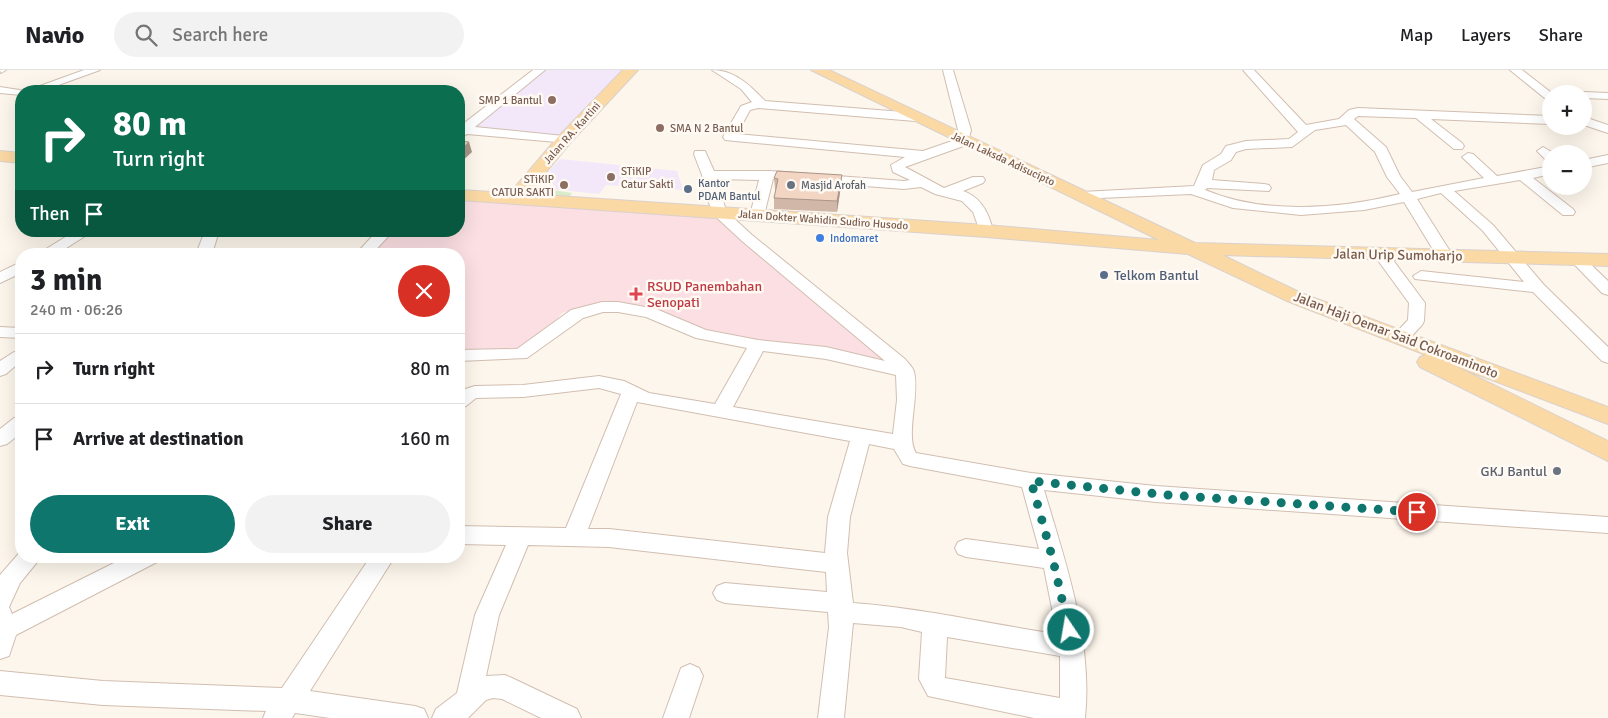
<!DOCTYPE html>
<html lang="en">
<head>
<meta charset="utf-8">
<style>
  :root { --surface:#fff; --page:#f2f2f2; --text:#202124; --muted:#757577; --line:#e0e0e0; --accent:#0f766e }
  body { margin:0; font-family:Signika,sans-serif; background:var(--page); color:var(--text); height:100vh; display:flex; flex-direction:column; font-size:19px; white-space:nowrap }
  * { box-sizing:border-box; margin:0 }
  p { font-size:16px; color:var(--muted) }
  .icon { flex:none; width:28px; height:28px; fill:none; stroke:currentColor; stroke-width:2; stroke-linecap:round; stroke-linejoin:round }
  .map { position:relative; flex:1; overflow:hidden }
  .details { position:absolute; left:15px; top:178px; width:450px; height:315px; display:flex; flex-direction:column; background:var(--surface); border-radius:20px; box-shadow:0 5px 20px #0002 }
  .details>* { flex:none }
  .guide { position:absolute; left:15px; top:15px; width:450px; height:152px; border-radius:20px; box-shadow:0 5px 20px #0002; background:#0b6e4f; color:#fff; overflow:hidden }
  .controls { position:absolute; left:1542px; top:15px; display:grid; gap:10px }
  .controls a { display:grid; place-items:center; width:50px; height:50px; border-radius:50%; background:var(--surface); box-shadow:0 5px 20px #0002; font-size:25px }
  .pin { position:absolute; display:grid; place-items:center; width:42px; height:42px; color:#fff; margin:-21px; border:2px solid #fff; border-radius:50%; box-shadow:0 1px 5px #0007 }
  .me { position:absolute; width:55px; margin:-28px; rotate:348deg; stroke-linejoin:round; filter:drop-shadow(0 0 4px #0008) }
  .turn { display:flex; align-items:center; gap:18px; height:105px; padding:0 15px; font-size:22px }
  .turn .icon { width:65px; height:65px; stroke-width:2.5 }
  .turn b { display:block; font-size:35px; line-height:42px }
  .then { display:flex; align-items:center; height:48px; padding:0 15px; background:#0003; gap:10px; font-size:19px }
  .round { display:grid; place-items:center; flex:none; width:52px; height:52px; border-radius:26px; background:var(--page) }
  .headline { display:flex; align-items:center; justify-content:space-between; height:85px; padding:0 15px }
  h1 { font-size:30px; font-weight:800; line-height:38px }
  .primary-button { display:flex; gap:10px; margin-top:auto; padding:10px 15px }
  .primary-button a { flex:1; height:58px; border-radius:30px; background:var(--accent); color:#fff; font-size:20px; font-weight:800; line-height:58px; text-align:center }
  .primary-button a+a { background:var(--page); color:var(--text) }
  ul { padding:0; list-style:none }
  li { display:flex; align-items:center; gap:15px; height:70px; padding:0 15px; border-top:1px solid var(--line) }
  li div { flex:1 }
  li b { display:block; font-size:19px }
  li em { font-style:normal }
  header { display:flex; align-items:center; gap:30px; box-sizing:border-box; height:70px; padding:0 25px; background:var(--surface); border-bottom:1px solid var(--line) }
  header strong { font-size:24px }
  nav { display:flex; gap:28px; margin-inline-start:auto; font-size:18px }
  .search { width:350px; height:45px; background:var(--page); display:flex; align-items:center; gap:12px; box-sizing:border-box; padding:0 18px; border-radius:28px; color:var(--muted); font-size:19px }
  .map>svg:first-child { display:block }
</style>
</head>
<body>
<header>
<strong>Navio</strong>
<div class="search"><svg class="icon" aria-label="search" viewBox="0 0 24 24"><circle cx="10" cy="10" r="6"/><path d="M15 15l6 6"/></svg>Search here</div>
<nav><a>Map</a><a>Layers</a><a>Share</a></nav>
</header>
<div class="map">
<svg width="1608" height="648" viewBox="0 0 1608 648">
  <rect width="100%" height="100%" fill="#fdf6ec"/>
  <g fill="#f3e8fa">
    <path d="M543,0H627L563,66L552,67L479,60L475,56Z"/>
    <path d="M560,89L677,101L683,120L606,115L599,124L551,119L554,114L539,112Z"/>
  </g>
  <path fill="#fbdfe3" d="M459,129L720,146L901,298L757,275L619,235H588L562,243L531,282L459,281V184H362L386,161H459Z"/>
  <path fill="#d8ecc9" d="M549,98L535,117L572,123L565,133L514,130Z"/>
  <g fill="none" stroke-linecap="round" stroke-linejoin="round">
    <g stroke="#d1beb0" stroke-width="2">
      <g id="minor">
        <path d="M0,0H6L1,3Z"/>
        <path d="M84,0H100L42,21H26Z"/>
        <path d="M533,0H545L475,57L564,66L568,67L570,70L568,73L467,64L459,68V57Z"/>
        <path d="M712,0C734,0 750,15 765,31L915,43L921,47L915,51L758,38L750,40L737,64L923,81L955,70L959,64L943,0H953L971,60L969,68L971,71L969,74L905,97L944,118L973,107H983L985,110L983,113L963,121C981,127 989,143 993,161L991,164H981L973,142L962,131L935,124L921,117L904,119L773,109L764,145L757,149L750,145L759,110L717,109L726,141L752,165L905,289C908,293 913,297 914,302C920,324 905,366 916,383L1031,403L1156,416L1608,447V463L1156,432L1044,420C1066,494 1093,571 1085,648H1034L928,626L919,609L922,562L901,557L853,553L844,648H818L829,557L828,542L725,533L717,530L713,523L717,516L725,513L827,522L826,502L609,477L528,475L499,545L486,606L505,605L514,609L577,639L581,648H541L502,629L493,628L486,630L468,648H432L436,639L457,623L475,545L506,475L459,474V456L566,458L621,324L599,318L523,327L476,328L466,336L459,338V321L475,316L523,315L599,306L624,311L649,323L715,334L747,278L696,268L646,247L618,242H603L583,248L527,288L459,291V280L517,279L571,240L602,232H618L656,239L706,260L758,270L826,277L885,291L742,171L715,146L707,129L702,105L694,84L695,81H705L714,101H770L904,111L910,110L893,102L891,95L905,87L725,70L723,67L741,36L752,32L741,19ZM763,281L826,289L896,305L897,330L893,364L733,337ZM637,332L850,371L828,447L825,483L609,459H588ZM869,374L894,379L903,394L910,396L1022,417L1039,479L966,469L958,472L955,478L958,484L966,487L1044,498L1057,564C988,554 922,538 853,533L847,483L850,447ZM947,567L1060,586V628L945,608Z"/>
        <path d="M1243,0H1254L1306,55L1339,49L1349,40L1358,38L1551,46V54L1431,49L1462,73L1464,76L1462,79H1454L1416,48L1358,46L1354,49L1386,77L1400,106L1412,122L1484,108L1462,87L1468,83L1473,84L1497,106L1551,96V104L1533,108L1573,139L1575,142L1573,145H1563L1520,110L1454,121L1493,155L1544,215L1608,277V293L1602,291L1533,222L1415,209L1413,206L1421,201L1524,212L1483,161L1441,123L1417,129L1453,186L1445,191L1437,186L1404,132L1364,140L1301,145L1233,138L1191,124L1077,129L1075,126L1077,123L1082,122L1194,116L1203,95L1221,84L1226,76L1246,71L1289,69L1298,62ZM1346,55L1375,82L1387,107L1400,124C1339,139 1265,145 1205,120L1207,118L1269,121L1271,118L1269,115L1264,114L1212,110L1214,100L1231,90L1236,82L1246,79L1292,77L1315,60Z"/>
        <path d="M1510,0H1522L1553,24L1551,31L1547,30Z"/>
        <path d="M0,17L26,21H21V25L0,23Z"/>
        <path d="M1584,22L1608,23V29L1584,28V24H1579Z"/>
        <path d="M1584,47L1608,55V63L1584,55Z"/>
        <path d="M1543,77L1555,84H1551V91L1546,90L1537,81Z"/>
        <path d="M1608,85V93L1584,98V90Z"/>
        <path d="M75,161H93L57,184H38Z"/>
        <path d="M205,161H219L212,184H196Z"/>
        <path d="M377,161H393L372,184H356Z"/>
        <path d="M1382,180L1387,182L1425,233L1424,251L1422,255L1407,271H1395L1392,267L1408,250L1409,233L1374,185Z"/>
        <path d="M1578,185L1583,187L1608,211V225L1602,223L1573,193L1570,190Z"/>
        <path d="M21,192V203L0,213V202Z"/>
        <path d="M0,257L21,258V268L0,267Z"/>
        <path d="M14,282L20,284L21,291L6,304L0,306V291Z"/>
        <path d="M21,346V363L7,374L0,376V359L14,348Z"/>
        <path d="M21,481V486H42L20,513L9,537L12,544L128,486H160L157,492L16,565L9,586L0,589V505Z"/>
        <path d="M371,486H395L310,621L415,636L424,639L428,648H330L295,643L292,648H263L266,641L103,635L0,625V601L103,611L282,618Z"/>
        <path d="M690,594L699,598L703,606L689,648H663L681,598Z"/>
      </g>
    </g>
    <g stroke="#dad1cd" stroke-width="2">
      <g id="major">
        <path d="M623,0H638L570,73L528,124L986,155L1159,170L811,0H829L1195,173L1608,184V196L1222,185L1301,223L1608,337V354L1455,296L1608,371V391L1420,297L1417,292L1420,287L1426,285L1287,231L1188,184L986,167L459,130V120L510,123L558,67Z"/>
        <path d="M0,81L21,83V93L0,91Z"/>
      </g>
    </g>
    <use href="#minor" fill="#fff" fill-rule="evenodd"/>
    <use href="#major" fill="#fbd9a5" fill-rule="evenodd"/>
  </g>
  <path fill="#d1b7a8" d="M774,108L841,116L837,142L774,139V128L776,119H775Z"/>
  <g fill="#aa9588">
    <path d="M469,72L472,82L459,94V81Z"/>
    <path d="M842,105L841,116L837,142V131Z"/>
  </g>
  <g fill="#f3d5c3" stroke="#aa9588">
    <path d="M459,71L469,72L459,81Z"/>
    <path d="M777,101L842,105L837,131L774,128L778,109L774,108Z"/>
  </g>
  <g fill="none" stroke-linecap="round" stroke-linejoin="round">
    <path stroke="#0f766e" stroke-width="9" stroke-dasharray="0 16.2" d="M1069,560L1053,490L1031,411L1168,425L1417,442"/>
  </g>
  <g fill="#8d6e63" stroke="#fffaf3" stroke-width="2">
    <circle cx="552" cy="30" r="5"/>
    <circle cx="660" cy="58" r="5"/>
    <circle cx="611" cy="107" r="5"/>
    <circle cx="564" cy="115" r="5"/>
  </g>
  <g fill="#6b7280" stroke="#fffaf3" stroke-width="2">
    <circle cx="791" cy="115" r="5"/>
    <circle cx="1557" cy="401" r="5"/>
  </g>
  <g fill="#5c6f8a" stroke="#fffaf3" stroke-width="2">
    <circle cx="688" cy="119" r="5"/>
    <circle cx="1104" cy="205" r="5"/>
  </g>
  <circle fill="#3f7fe0" stroke="#fffaf3" stroke-width="2" cx="820" cy="168" r="5"/>
  <path fill="#e0444e" stroke="#fffaf3" stroke-width="2" d="M633.5 216.5h5v5h5v5h-5v5h-5v-5h-5v-5h5z"/>
  <g text-anchor="middle" dominant-baseline="central" stroke-width="5" stroke-linejoin="round" paint-order="stroke">
    <g font-size="11" fill="#785e54" stroke="#fffaf3" text-anchor="end">
      <text x="542" y="30">SMP 1 Bantul</text>
      <text x="670" y="58" text-anchor="start">SMA N 2 Bantul</text>
      <text x="621" y="101" text-anchor="start">STiKIP<tspan x="621" dy="13">Catur Sakti</tspan></text>
      <text x="554" y="109">STiKIP<tspan x="554" dy="13">CATUR SAKTI</tspan></text>
    </g>
    <g font-size="11" fill="#7a5c4d" stroke="#fffaf3">
      <text transform="translate(572 63) rotate(-48)">Jalan RA. Kartini</text>
      <text transform="translate(1003 89) rotate(25)">Jalan Laksda Adisucipto</text>
      <text transform="translate(823 150) rotate(4)">Jalan Dokter Wahidin Sudiro Husodo</text>
    </g>
    <g font-size="11" fill="#4e5e75" stroke="#fffaf3" text-anchor="start">
      <text x="698" y="113">Kantor<tspan x="698" dy="13">PDAM Bantul</tspan></text>
    </g>
    <g font-size="11" fill="#5b616d" stroke="#fffaf3" text-anchor="start">
      <text x="801" y="115">Masjid Arofah</text>
    </g>
    <g font-size="11" fill="#366cbe" stroke="#fffaf3" text-anchor="start">
      <text x="830" y="168">Indomaret</text>
    </g>
    <g font-size="14" fill="#7a5c4d" stroke="#fffaf3">
      <text transform="translate(1398 185) rotate(1)">Jalan Urip Sumoharjo</text>
      <text transform="translate(1396 265) rotate(21)">Jalan Haji Oemar Said Cokroaminoto</text>
    </g>
    <g font-size="14" fill="#4e5e75" stroke="#fffaf3" text-anchor="start">
      <text x="1114" y="205">Telkom Bantul</text>
    </g>
    <g font-size="14" fill="#be3a42" stroke="#fffaf3" text-anchor="start">
      <text x="647" y="216">RSUD Panembahan<tspan x="647" dy="16">Senopati</tspan></text>
    </g>
    <g font-size="14" fill="#5b616d" stroke="#fffaf3" text-anchor="end">
      <text x="1547" y="401">GKJ Bantul</text>
    </g>
  </g>
</svg>
<div class="controls">
<a>+</a>
<a>−</a>
</div>
<div class="pin" style="left:1417px;top:442px;background:#d93025"><svg class="icon" aria-label="arrive" viewBox="0 0 24 24"><path d="M6 21V4h12l-3 4 3 4H6"/></svg></div>
<svg class="me" style="left:1069px;top:560px" viewBox="-20 -20 40 40"><circle r="17" fill="#0f766e" stroke="#fff" stroke-width="3"/><path d="M0-11L8 9 0 5-8 9z" fill="#fff"/></svg>
<div class="guide">
<div class="turn"><svg class="icon" aria-label="right" viewBox="0 0 24 24"><path d="M7 20v-9h11M14 6l5 5-5 5"/></svg><div><b>80 m</b>Turn right</div></div>
<div class="then">Then<svg class="icon" aria-label="arrive" viewBox="0 0 24 24"><path d="M6 21V4h12l-3 4 3 4H6"/></svg></div>
</div>
<section class="details">
<div class="headline"><div><h1>3 min</h1><p>240 m · 06:26</p></div><a class="round" style="background:#d93025;color:#fff"><svg class="icon" aria-label="close" viewBox="0 0 24 24"><path d="M6 6l12 12M18 6L6 18"/></svg></a></div>
<ul>
<li><svg class="icon" aria-label="right" viewBox="0 0 24 24"><path d="M7 20v-9h11M14 6l5 5-5 5"/></svg><div><b>Turn right</b></div><em>80 m</em></li>
<li><svg class="icon" aria-label="arrive" viewBox="0 0 24 24"><path d="M6 21V4h12l-3 4 3 4H6"/></svg><div><b>Arrive at destination</b></div><em>160 m</em></li>
</ul>
<div class="primary-button"><a>Exit</a><a>Share</a></div>
</section>
</div>
</body>
</html>
